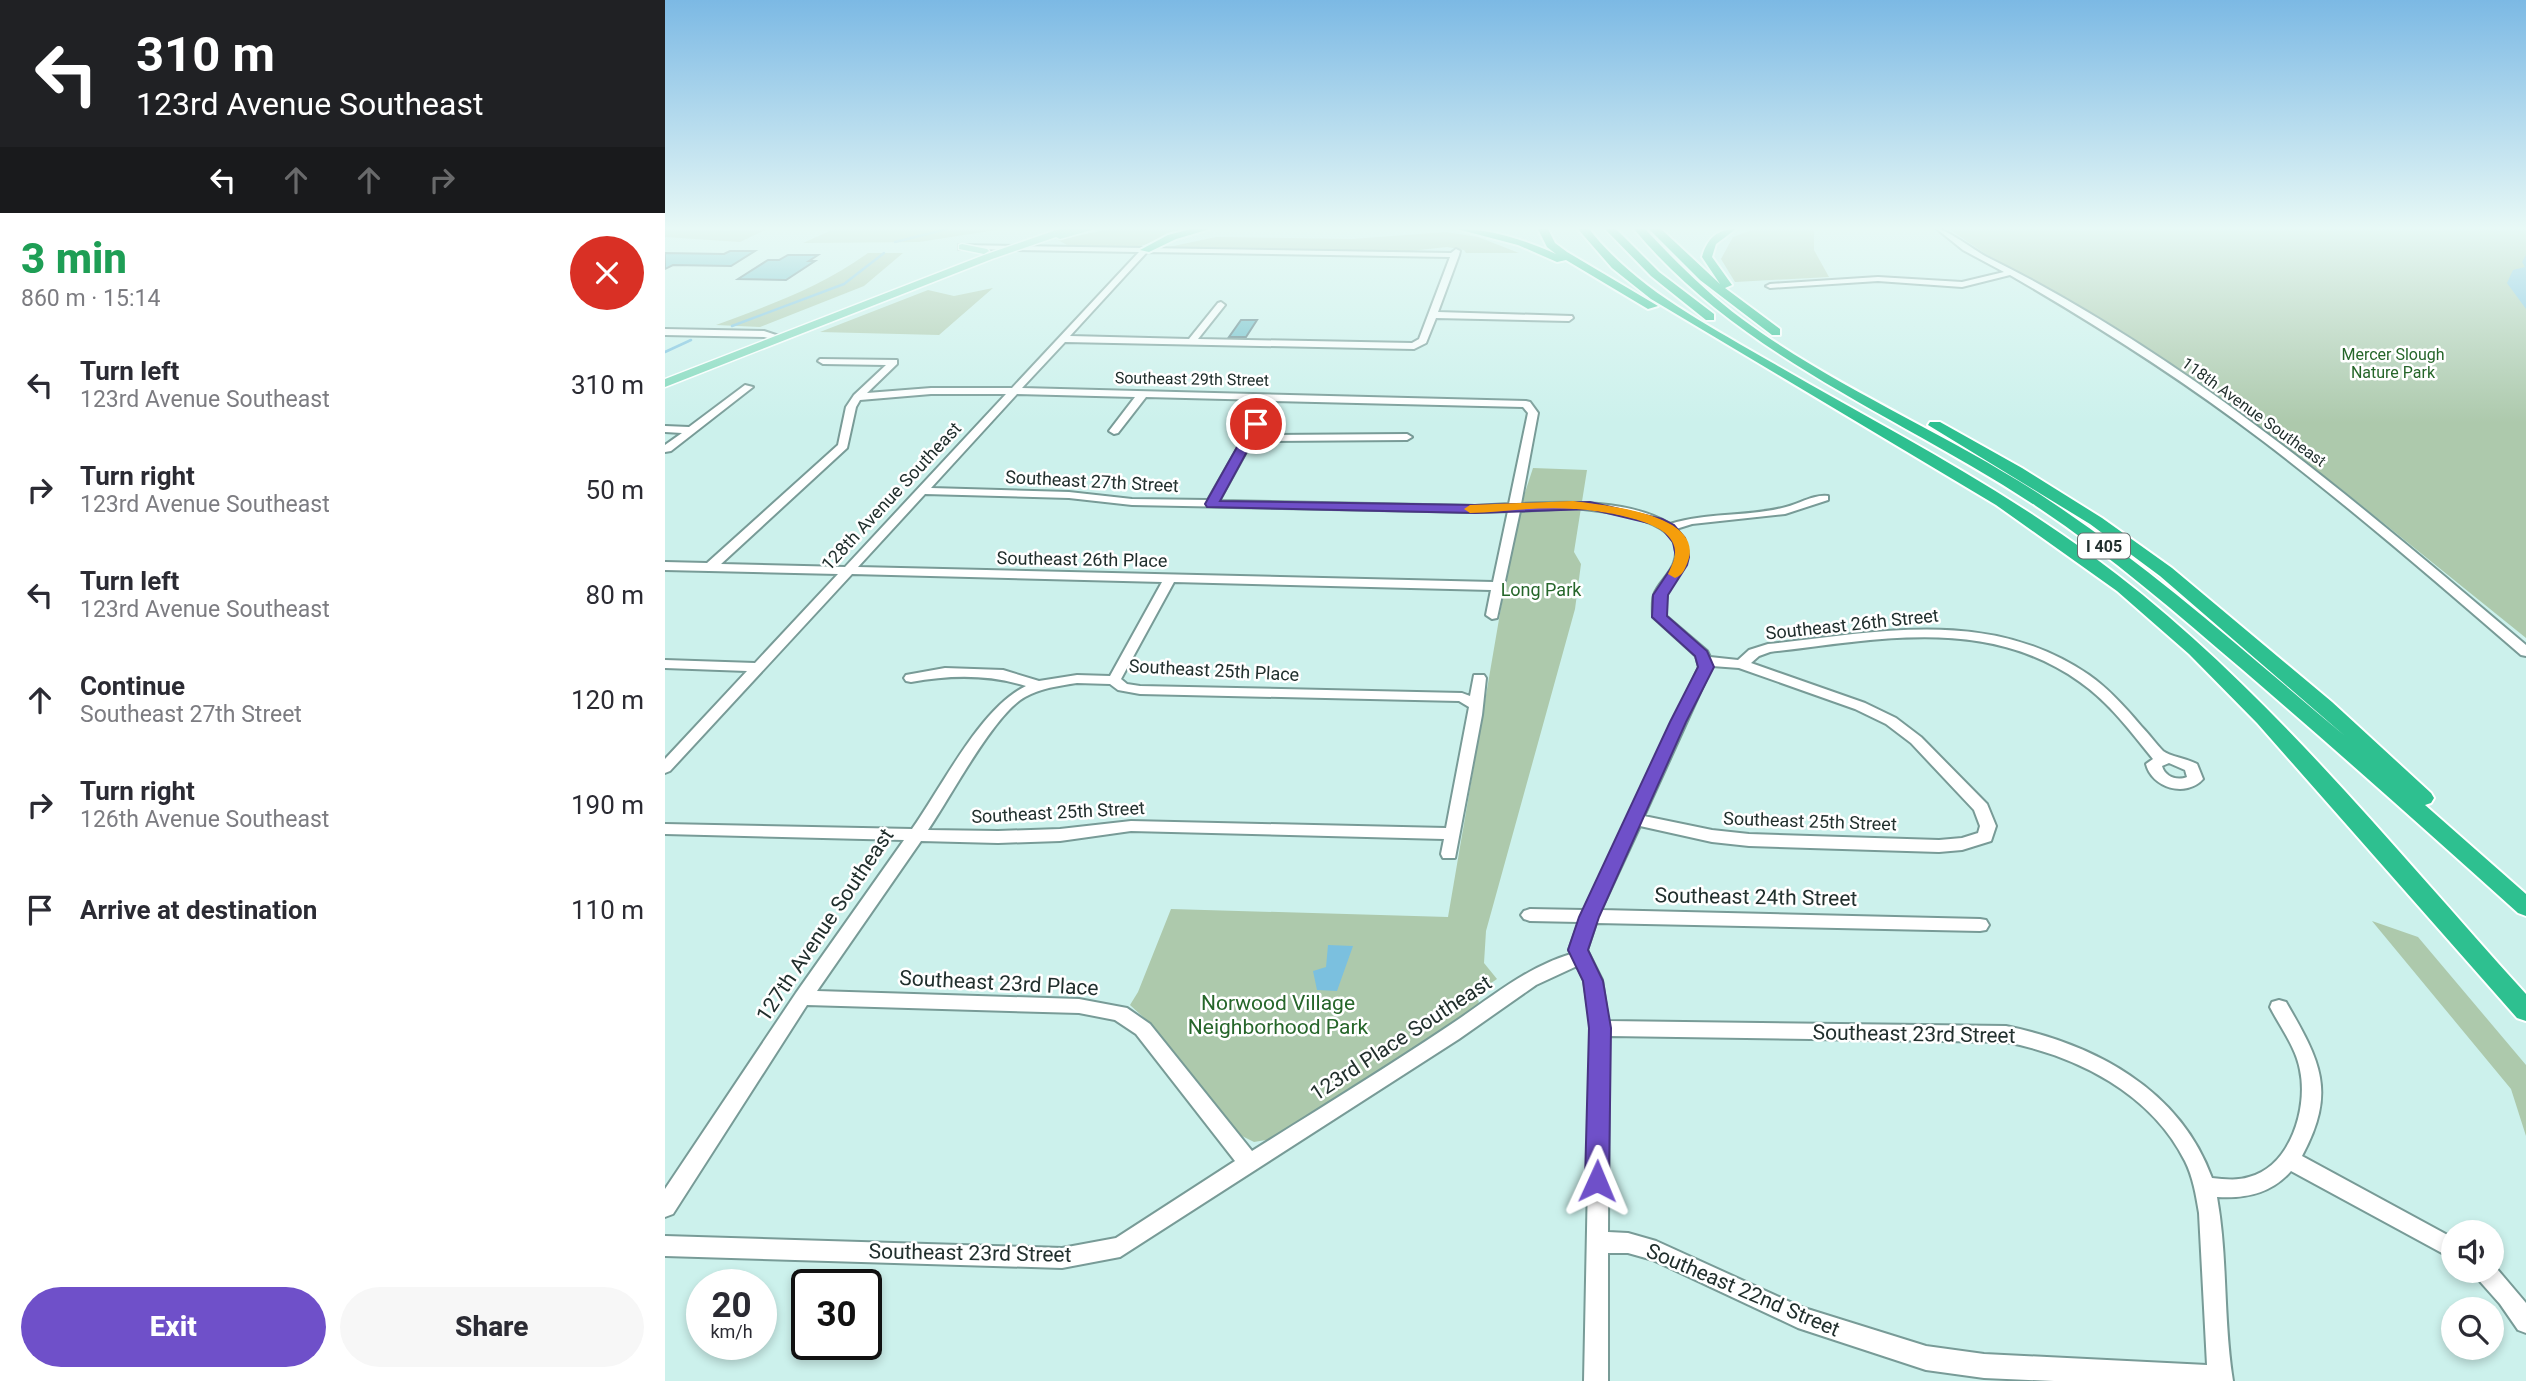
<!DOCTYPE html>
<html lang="en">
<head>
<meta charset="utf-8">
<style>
  :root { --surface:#fff; --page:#f7f7f7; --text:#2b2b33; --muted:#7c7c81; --accent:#6f50c9 }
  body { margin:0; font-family:Roboto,sans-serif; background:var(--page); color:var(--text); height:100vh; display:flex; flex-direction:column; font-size:26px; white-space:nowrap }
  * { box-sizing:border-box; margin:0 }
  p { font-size:23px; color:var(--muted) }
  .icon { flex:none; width:38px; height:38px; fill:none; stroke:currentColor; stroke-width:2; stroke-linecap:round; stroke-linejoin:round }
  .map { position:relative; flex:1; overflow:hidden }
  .sheet { display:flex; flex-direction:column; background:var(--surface); width:665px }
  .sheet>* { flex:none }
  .top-card { background:#202124; color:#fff; overflow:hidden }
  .fabs { position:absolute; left:1776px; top:1220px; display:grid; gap:14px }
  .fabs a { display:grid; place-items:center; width:63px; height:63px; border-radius:50%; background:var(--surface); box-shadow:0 4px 10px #0003; font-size:35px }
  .speed { position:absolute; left:21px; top:1269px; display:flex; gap:14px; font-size:35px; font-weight:700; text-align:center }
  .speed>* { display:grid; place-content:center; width:91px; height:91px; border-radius:50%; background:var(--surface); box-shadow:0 4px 10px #0003; line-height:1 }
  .speed small { font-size:18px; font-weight:400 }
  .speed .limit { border:4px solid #111; border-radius:10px; background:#fff; color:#111 }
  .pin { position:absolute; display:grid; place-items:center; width:60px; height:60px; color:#fff; margin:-30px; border:4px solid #fff; border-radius:50%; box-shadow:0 2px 7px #0007 }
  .me { position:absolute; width:77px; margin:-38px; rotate:1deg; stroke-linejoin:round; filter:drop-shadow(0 0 5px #0008) }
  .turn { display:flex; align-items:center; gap:24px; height:147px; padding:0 21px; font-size:32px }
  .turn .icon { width:91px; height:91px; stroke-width:2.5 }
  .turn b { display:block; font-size:49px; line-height:60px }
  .lanes { display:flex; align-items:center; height:66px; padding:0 21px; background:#0003; justify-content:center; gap:35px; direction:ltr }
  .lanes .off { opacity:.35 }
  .round { display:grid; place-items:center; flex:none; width:74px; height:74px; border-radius:37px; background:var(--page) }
  .headline { display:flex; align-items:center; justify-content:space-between; height:119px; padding:0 21px }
  h1 { font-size:42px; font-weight:800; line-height:52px; color:#1e9e55 }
  .cta { display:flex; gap:14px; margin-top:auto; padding:14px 21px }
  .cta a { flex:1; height:80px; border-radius:42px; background:var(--accent); color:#fff; font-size:28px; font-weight:800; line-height:80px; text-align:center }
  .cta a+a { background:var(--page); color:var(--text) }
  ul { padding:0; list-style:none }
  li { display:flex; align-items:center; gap:21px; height:105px; padding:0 21px }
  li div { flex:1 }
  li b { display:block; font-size:26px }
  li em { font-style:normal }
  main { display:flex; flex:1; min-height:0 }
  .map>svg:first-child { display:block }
</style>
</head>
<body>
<main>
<section class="sheet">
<div class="top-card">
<div class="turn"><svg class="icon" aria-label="left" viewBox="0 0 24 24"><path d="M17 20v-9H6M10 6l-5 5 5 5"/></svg><div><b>310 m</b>123rd Avenue Southeast</div></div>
<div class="lanes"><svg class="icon" aria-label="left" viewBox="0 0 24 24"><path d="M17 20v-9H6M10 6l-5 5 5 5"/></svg><svg class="icon off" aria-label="ahead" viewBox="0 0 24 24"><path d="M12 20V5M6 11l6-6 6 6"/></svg><svg class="icon off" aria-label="ahead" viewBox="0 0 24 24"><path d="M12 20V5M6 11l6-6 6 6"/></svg><svg class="icon off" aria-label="right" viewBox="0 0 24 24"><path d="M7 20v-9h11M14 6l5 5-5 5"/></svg></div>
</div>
<div class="headline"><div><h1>3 min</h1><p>860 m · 15:14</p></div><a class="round" style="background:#d93025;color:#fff"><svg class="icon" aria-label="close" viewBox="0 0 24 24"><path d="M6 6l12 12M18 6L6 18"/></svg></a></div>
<ul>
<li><svg class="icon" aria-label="left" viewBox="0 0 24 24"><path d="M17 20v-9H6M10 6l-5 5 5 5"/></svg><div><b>Turn left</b><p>123rd Avenue Southeast</p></div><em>310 m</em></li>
<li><svg class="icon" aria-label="right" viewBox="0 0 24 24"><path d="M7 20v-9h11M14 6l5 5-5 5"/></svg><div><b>Turn right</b><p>123rd Avenue Southeast</p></div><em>50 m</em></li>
<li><svg class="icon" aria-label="left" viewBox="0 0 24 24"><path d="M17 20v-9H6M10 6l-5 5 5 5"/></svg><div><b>Turn left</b><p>123rd Avenue Southeast</p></div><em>80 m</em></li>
<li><svg class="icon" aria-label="ahead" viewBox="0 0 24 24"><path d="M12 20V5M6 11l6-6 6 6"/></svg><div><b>Continue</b><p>Southeast 27th Street</p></div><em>120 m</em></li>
<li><svg class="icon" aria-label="right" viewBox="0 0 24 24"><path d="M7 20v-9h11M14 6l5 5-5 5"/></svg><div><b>Turn right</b><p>126th Avenue Southeast</p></div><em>190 m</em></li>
<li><svg class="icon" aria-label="arrive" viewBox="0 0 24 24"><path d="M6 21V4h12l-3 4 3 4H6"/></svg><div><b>Arrive at destination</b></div><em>110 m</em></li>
</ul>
<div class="cta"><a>Exit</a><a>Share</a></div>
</section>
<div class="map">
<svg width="1861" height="1381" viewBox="0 0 1861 1381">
  <rect width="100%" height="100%" fill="#ccf1ec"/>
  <g fill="#adc9ac">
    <path d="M0,229L62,231L102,229L75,242L0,237Z"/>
    <path d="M169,229H337L254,242L138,243Z"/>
    <path d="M445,229H526L473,247L402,245L393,240Z"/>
    <path d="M1090,229H1149V250L1164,277L1070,282L1056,259L1068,237Z"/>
    <path d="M1284,229H1861V638L1675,488L1566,406L1468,341L1319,253Z"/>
    <path d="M781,232L813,237L854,253H801L799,250L782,247L726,253L499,248L551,237L687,239Z"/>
    <path d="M203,253H238L199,286L95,327L51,325C107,304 154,288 203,253Z"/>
    <path d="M328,288L274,335L155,332L263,290L289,296Z"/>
    <path d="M868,468L922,470L909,552L916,564L910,609L821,931L819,963L832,979L810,994L814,1002L809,1009L682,1094L607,1139L589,1142L573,1134L490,1028L465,1005L473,992L506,909L783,917L851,520Z"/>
    <path d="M1707,921L1753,937L1861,1065V1136L1846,1089Z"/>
  </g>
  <g fill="#7bc0df">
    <path d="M1861,255V309L1842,283L1848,270L1860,267L1857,262Z"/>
    <path d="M663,945L688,946L672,991L652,990L648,971L661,967Z"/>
  </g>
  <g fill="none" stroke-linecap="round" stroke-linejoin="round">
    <g stroke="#7bc0df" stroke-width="2.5">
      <path d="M230,242L282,229"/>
      <path d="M67,326L179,284L219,253"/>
      <path d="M0,352L26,340"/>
    </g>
  </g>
  <g fill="#69bcc7" stroke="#5b7d82" stroke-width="2">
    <path d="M65,251H90L66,266L8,265L0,269V253L59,254Z"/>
    <path d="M123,255H153L144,261H150L121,280L73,279L103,260H114Z"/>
    <path d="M576,320H592L581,337H564Z"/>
  </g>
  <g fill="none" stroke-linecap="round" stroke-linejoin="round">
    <g stroke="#789b97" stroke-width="4">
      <g id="minor">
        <path d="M1272,229C1282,229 1310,251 1322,257C1521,355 1693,503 1861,645V656L1856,655C1772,582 1687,509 1598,441C1518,380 1433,326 1345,275L1297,287L1213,281L1105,288L1101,286L1105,284L1213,277L1297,282L1339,272L1298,250Z"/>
        <path d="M294,245L786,253L791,249L795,251L794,255L773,312L907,316L908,318L904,321L771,318L761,343L749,349L400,342L357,388L861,401L865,402L873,413L856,504C903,502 963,499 1005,524C1043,512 1083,517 1121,507C1134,504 1149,494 1163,496V500L1120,514L1027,524L1011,529C1037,559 1013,567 1002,594C1000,600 1001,609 1001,616L1042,651L1045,657L1073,660L1084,650L1103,644C1214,632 1325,607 1424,675C1444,689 1461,708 1477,727C1484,734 1491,744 1498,751C1504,756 1523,759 1532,764L1538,779C1521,798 1487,788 1481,764L1488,759C1466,732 1444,702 1415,682C1321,615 1211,640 1105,652L1094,656L1086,663L1200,703L1231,718L1256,737L1322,804L1331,826L1326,841L1297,850L1274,852L1084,846L1047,842L975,826L936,910L1315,919L1321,920L1324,925L1321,930L1315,931L931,923L922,950L937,980L943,1021L1341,1026C1429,1044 1515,1089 1547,1178C1559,1179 1572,1181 1584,1177C1626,1166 1643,1107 1635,1070C1631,1047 1615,1027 1605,1007L1607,1002L1614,1000L1621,1002C1655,1061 1672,1091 1637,1156L1788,1238V1259L1626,1171C1607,1193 1581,1199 1552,1197C1563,1258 1558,1320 1568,1381H1389L1319,1378L1261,1370L1133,1328L988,1260L963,1253H943V1381H919L926,1028L919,980L912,966L871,985L794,1039L455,1257L397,1268L0,1256V1236L397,1248L451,1238L570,1161L471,1034L450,1020L414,1013L142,1005L8,1214L0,1217V1189L131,993L239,840L0,834V824L247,829C277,787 315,708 361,686C323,674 285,675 246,682L241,681L239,678L241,675L280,668L338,670L374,681L412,675L445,676L497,582L187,574L5,771L0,773V759L82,671L0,668V660L90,663L173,574L0,570V562L42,563L173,445L181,407L189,395L221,365L158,364L153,361L155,359L232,360V364L202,393L266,388H347L474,252L297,249H294ZM482,252L785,257L754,339L747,343L533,339L560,305L556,302L553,303L524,339L405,336ZM266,394H341L180,567L56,564L182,448L191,407L195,400ZM352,394L470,397L444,431L449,434L453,433L481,397L600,400L543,500L467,499L404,492L266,488ZM609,401L858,407L863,413L844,504L810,506L554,501L587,441L742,440L747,437L742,434L591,435ZM260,494L404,498L467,505L810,512L843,511L828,582L193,567ZM908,508C935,511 1026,517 1009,563C1005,575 993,583 989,595C987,601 988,611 988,617L1031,656L1034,667L919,910L865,909L859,911L856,915L859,919L865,921L914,922L904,950L906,954C859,968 822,1001 782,1027C718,1070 652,1110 587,1151L485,1024L462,1008L414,999L152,991L256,841L333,843L395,841L466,831L779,839L776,854L778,858H790L817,715L821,678L819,675H809L805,696L797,693L475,686L462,684L456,679L509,582L826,590L821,615L827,619L832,618L855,511ZM1047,666L1074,668L1190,709L1221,724L1246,743L1309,810L1315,826L1313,833L1297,838L1274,840L1084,834L1047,830L979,816ZM412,683L445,684L453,690L475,694L794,701L804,707L781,828L466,821L395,829L333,831L263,830C285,798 329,714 360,697C376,688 393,686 412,683ZM1504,763L1520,770L1522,777C1512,781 1500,777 1497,766ZM944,1036L1341,1042C1412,1056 1486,1093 1520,1161C1528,1177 1531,1195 1534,1213L1542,1365L1319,1354L1261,1346L1136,1307L991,1241L963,1233L943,1232Z"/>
        <path d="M0,329L99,331L120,338L115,341L99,337L0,335Z"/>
        <path d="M80,385L88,387L6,451L0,452V445L17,433L0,432V426L24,427Z"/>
        <path d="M1827,1263L1861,1303V1333L1853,1330L1835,1304L1811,1277L1808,1270H1827Z"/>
      </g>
    </g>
    <g stroke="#fff" stroke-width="3">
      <g id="major">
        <path d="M394,229H430L395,239L391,237L327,259L0,387V379L319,255Z"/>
        <path d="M297,244L322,249L324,251L319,254L294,249V245Z"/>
      </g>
    </g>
    <g stroke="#fff" stroke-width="4">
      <g id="highway">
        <path d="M526,229H545L511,239L484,252L475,250L503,235Z"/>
        <path d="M792,229C827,229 859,240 891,254L882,247L873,229H883L890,243L902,252L993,306L983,309L901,260L892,262L853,245Z"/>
        <path d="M913,229H924C971,289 1041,324 1106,362C1213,424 1325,481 1426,555C1591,675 1724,843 1861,994V1021L1852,1018L1592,723L1524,654L1452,591L1331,505L986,299L947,268Z"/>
        <path d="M940,229H951L994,272L1049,314V320H1041L986,276Z"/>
        <path d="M969,229H980C1010,261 1042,293 1077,319C1172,389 1284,434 1382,499C1488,569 1583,655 1680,736L1495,576L1425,524L1263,425L1265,422H1275L1357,468L1437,518L1507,568L1667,702L1766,793L1769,798L1766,803L1760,805L1861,894V916L1853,913C1762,831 1671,750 1578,670C1511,613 1445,555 1371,506C1235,416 1075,357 969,229Z"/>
        <path d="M984,229H996L1055,284L1037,257C1042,239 1052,229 1071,229L1051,244L1047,257L1067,285L1060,288L1115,329V335H1107L1035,280Z"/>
      </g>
    </g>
    <use href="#minor" fill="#fff" fill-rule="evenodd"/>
    <use href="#major" fill="#82d9bc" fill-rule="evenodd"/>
    <use href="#highway" fill="#2ec090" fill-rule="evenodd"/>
  </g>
  <linearGradient id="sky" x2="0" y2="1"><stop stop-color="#7cb9e4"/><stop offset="0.54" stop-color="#e8f9f6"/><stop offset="1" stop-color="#e8f9f6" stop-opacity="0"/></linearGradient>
  <rect width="1861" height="423" fill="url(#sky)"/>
  <path fill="#6f50c9" stroke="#483483" stroke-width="2" d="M591,421L597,424L555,501L810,505L925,502L997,519L1009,525L1020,538L1024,557L1022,565L1003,595L1002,616L1042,651L1049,667L1021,722L934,917L923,950L938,981L946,1028L944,1181L940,1189L932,1192L923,1189L920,1181L924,1028L918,981L903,950L914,917L1005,722L1033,667L1030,656L987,617L988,595L1008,565L1011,557L1008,542L999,531L988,524L925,509L810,513L542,507L540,504L585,424Z"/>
  <path fill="#f59e0b" d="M908,501C936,505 1040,513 1023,561C1020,569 1018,575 1010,578L1003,574C1008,563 1013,554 1008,543C999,519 932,510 909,509C875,506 839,512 805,513L799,509L805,505Z"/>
  <g text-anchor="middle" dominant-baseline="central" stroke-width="5" stroke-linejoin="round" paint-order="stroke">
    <g font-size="16" fill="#26662a" stroke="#fff">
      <text x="1728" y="354">Mercer Slough<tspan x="1728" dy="18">Nature Park</tspan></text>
    </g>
    <g font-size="16" fill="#212f2d" stroke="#fff">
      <text transform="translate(527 379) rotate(1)">Southeast 29th Street</text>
      <text transform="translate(1589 412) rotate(36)">118th Avenue Southeast</text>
    </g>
    <rect fill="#fff" stroke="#646d6c" stroke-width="2" x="1413" y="533.5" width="52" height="25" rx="5"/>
    <g font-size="16" font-weight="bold" fill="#212f2d">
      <text x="1439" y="546">I 405</text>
    </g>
    <g font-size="18" fill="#212f2d" stroke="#fff">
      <text transform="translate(427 481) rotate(3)">Southeast 27th Street</text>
      <text transform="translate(226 496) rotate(-47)">128th Avenue Southeast</text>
      <text transform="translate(417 559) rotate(1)">Southeast 26th Place</text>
      <text transform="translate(1187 624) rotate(-6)">Southeast 26th Street</text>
      <text transform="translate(549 670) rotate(3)">Southeast 25th Place</text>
      <text transform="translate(393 812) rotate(-3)">Southeast 25th Street</text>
      <text transform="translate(1145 821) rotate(2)">Southeast 25th Street</text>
    </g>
    <g font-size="18" fill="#26662a" stroke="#fff">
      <text x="876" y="589">Long Park</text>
    </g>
    <g font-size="21" fill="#212f2d" stroke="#fff">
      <text transform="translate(1091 897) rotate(1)">Southeast 24th Street</text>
      <text transform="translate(160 925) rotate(-56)">127th Avenue Southeast</text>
      <text transform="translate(334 983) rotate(3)">Southeast 23rd Place</text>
      <text transform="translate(1249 1034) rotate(1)">Southeast 23rd Street</text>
      <text transform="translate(736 1038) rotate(-33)">123rd Place Southeast</text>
      <text transform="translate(305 1253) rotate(1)">Southeast 23rd Street</text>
      <text transform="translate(1078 1290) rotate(23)">Southeast 22nd Street</text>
    </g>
    <g font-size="21" fill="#26662a" stroke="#fff">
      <text x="613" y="1003">Norwood Village<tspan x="613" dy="24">Neighborhood Park</tspan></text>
    </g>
  </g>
</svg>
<div class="fabs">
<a><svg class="icon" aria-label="sound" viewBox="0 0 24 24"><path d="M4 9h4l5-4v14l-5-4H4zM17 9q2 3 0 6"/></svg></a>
<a><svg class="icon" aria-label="search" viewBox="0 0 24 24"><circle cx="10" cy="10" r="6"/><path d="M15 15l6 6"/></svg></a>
</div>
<div class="speed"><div>20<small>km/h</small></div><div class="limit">30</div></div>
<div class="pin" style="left:591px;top:424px;background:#d93025"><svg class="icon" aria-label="arrive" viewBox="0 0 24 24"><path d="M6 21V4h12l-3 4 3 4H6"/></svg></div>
<svg class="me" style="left:932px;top:1181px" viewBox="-20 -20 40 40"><path d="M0-17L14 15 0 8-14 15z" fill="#6f50c9" stroke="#fff" stroke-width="4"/></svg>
</div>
</main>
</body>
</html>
